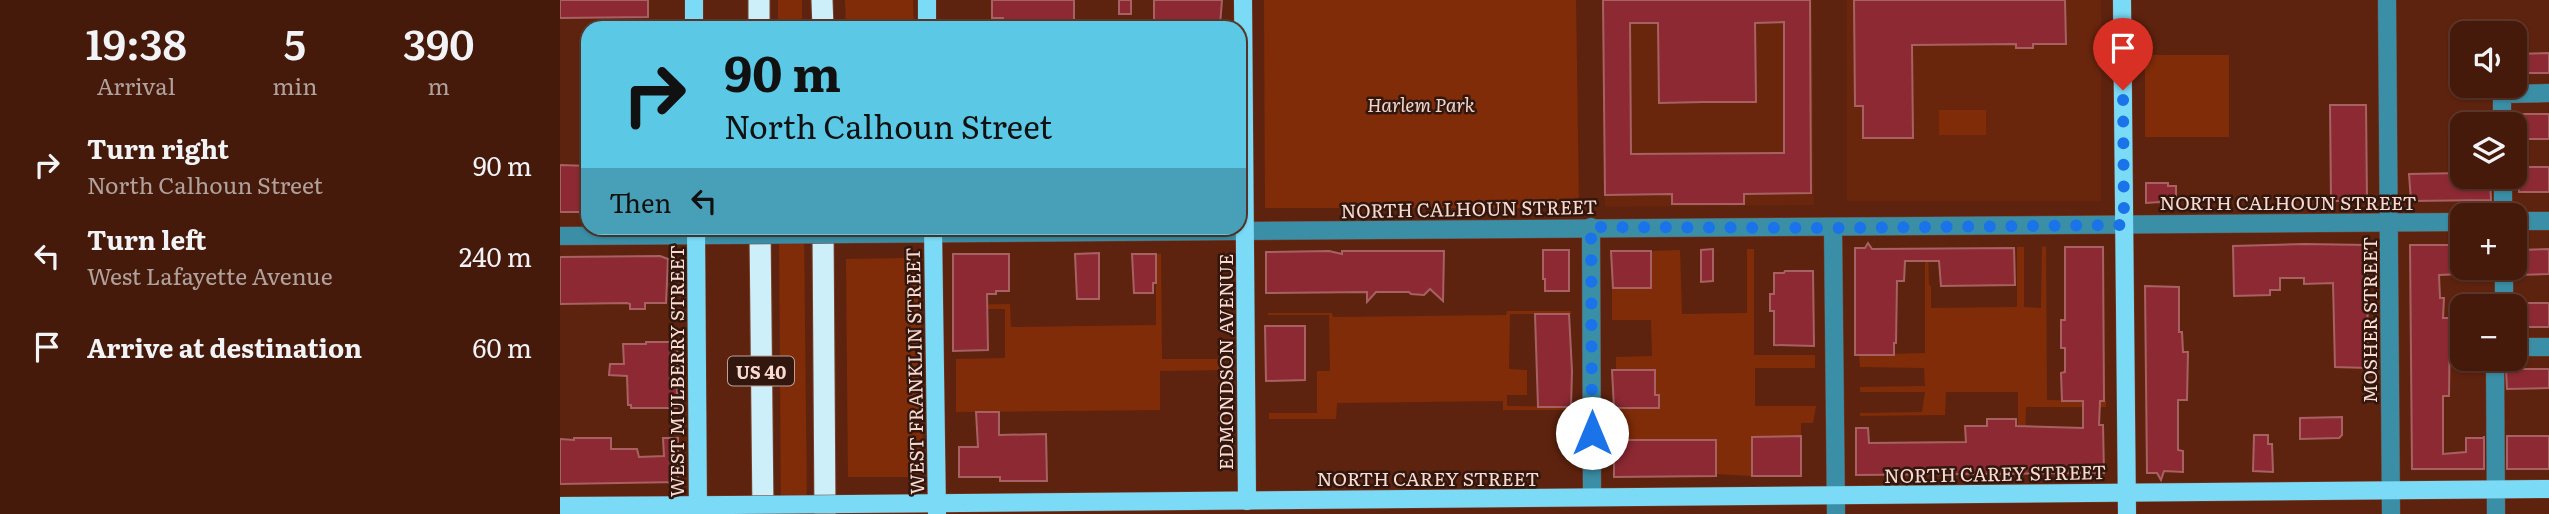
<!DOCTYPE html>
<html lang="en">
<head>
<meta charset="utf-8">
<style>
  :root { --surface:#461a0a; --page:#4d2313; --text:#f1f3f6; --muted:#b0a19c; --line:#5e382b }
  body { margin:0; font-family:Literata,serif; background:var(--page); color:var(--text); height:100vh; display:flex; flex-direction:column; font-size:26px; white-space:nowrap }
  * { box-sizing:border-box; margin:0 }
  p { font-size:23px; color:var(--muted) }
  .icon { flex:none; width:38px; height:38px; fill:none; stroke:currentColor; stroke-width:2; stroke-linecap:round; stroke-linejoin:round }
  .map { position:relative; flex:1; overflow:hidden }
  .sheet { display:flex; flex-direction:column; background:var(--surface); width:560px }
  .sheet>* { flex:none }
  .hud { position:absolute; left:21px; top:21px; width:665px; height:214px; border-radius:21px; box-shadow:0 2px 5px #0004,0 0 0 2px var(--line); background:#5bc8e6; color:#111; overflow:hidden }
  .buttons { position:absolute; left:1890px; top:21px; display:grid; gap:14px }
  .buttons a { display:grid; place-items:center; width:77px; height:77px; border-radius:14px; background:var(--surface); box-shadow:0 2px 5px #0004,0 0 0 2px var(--line); font-size:35px }
  .pin { position:absolute; display:grid; place-items:center; width:60px; height:60px; color:#fff; margin:-72px -30px; border-radius:50% 50% 50% 0; rotate:-45deg; box-shadow:0 0 7px #0007 }
  .pin .icon { rotate:45deg }
  .me { position:absolute; width:77px; margin:-38px; rotate:0deg; stroke-linejoin:round; filter:drop-shadow(0 0 5px #0008) }
  .turn { display:flex; align-items:center; gap:24px; height:147px; padding:0 28px; font-size:32px }
  .turn .icon { width:91px; height:91px; stroke-width:2.5 }
  .turn b { display:block; font-size:49px; line-height:60px }
  .then { display:flex; align-items:center; height:66px; padding:0 28px; background:#0003; gap:14px; font-size:26px }
  .eta { display:flex; justify-content:space-evenly; align-items:center; height:119px; text-align:center }
  .eta b { font-size:42px; font-weight:600; line-height:49px }
  ul { padding:0; list-style:none }
  li { display:flex; align-items:center; gap:21px; height:91px; padding:0 28px }
  li div { flex:1 }
  li b { display:block; font-size:26px }
  li em { font-style:normal }
  main { display:flex; flex:1; min-height:0 }
  .map>svg:first-child { display:block }
</style>
</head>
<body>
<main>
<section class="sheet">
<div class="eta">
<div><b>19:38</b><p>Arrival</p></div>
<div><b>5</b><p>min</p></div>
<div><b>390</b><p>m</p></div>
</div>
<ul>
<li><svg class="icon" aria-label="right" viewBox="0 0 24 24"><path d="M7 20v-9h11M14 6l5 5-5 5"/></svg><div><b>Turn right</b><p>North Calhoun Street</p></div><em>90 m</em></li>
<li><svg class="icon" aria-label="left" viewBox="0 0 24 24"><path d="M17 20v-9H6M10 6l-5 5 5 5"/></svg><div><b>Turn left</b><p>West Lafayette Avenue</p></div><em>240 m</em></li>
<li><svg class="icon" aria-label="arrive" viewBox="0 0 24 24"><path d="M6 21V4h12l-3 4 3 4H6"/></svg><div><b>Arrive at destination</b></div><em>60 m</em></li>
</ul>
</section>
<div class="map">
<svg width="1989" height="514" viewBox="0 0 1989 514">
  <rect width="100%" height="100%" fill="#5e230e"/>
  <g fill="#69260d">
    <path d="M1043,0H1252L1254,205L1045,207Z"/>
    <rect x="1287" y="0" width="254" height="201"/>
  </g>
  <g fill="#812c08">
    <rect x="218" y="0" width="24" height="28"/>
    <path d="M285,0H353L354,28H286Z"/>
    <path d="M704,0H1016L1019,208H705Z"/>
    <rect x="1585" y="55" width="84" height="82"/>
    <rect x="1379" y="110" width="47" height="25"/>
    <path d="M219,228H244L247,514H221Z"/>
    <path d="M1482,246L1486,247L1487,400L1546,401V407H1466L1464,471H1458V392H1386L1385,415L1300,416V413L1362,412L1365,392H1300V387L1365,386L1364,368L1300,367L1299,355L1365,353V248L1371,249H1368L1369,285L1371,286V308L1457,307V247H1464V307L1481,308Z"/>
    <path d="M1187,249H1194V355H1255V368H1195V406H1256L1253,423H1241V436L1192,437V476L1157,474L1155,440H1054L1057,408H1098L1094,395V370H1056V357L1092,356L1091,320H1052V287L1091,288V251L1120,250L1122,314L1187,313Z"/>
    <path d="M596,254H601L602,359H664V370L600,371V410L396,412V359L445,358V309H394V305L450,304L451,327L596,325Z"/>
    <path d="M346,258L360,260L363,471L354,477H288L286,259Z"/>
    <path d="M947,311H1011V314H950L949,369L967,370V395H947V406L1013,407L1012,410H943V401L777,403L776,419H709V413H757V371H770L769,315H708V313H772L773,317L946,315Z"/>
  </g>
  <g fill="#8d2933" stroke="#a76162" stroke-width="2" fill-rule="evenodd">
    <path d="M0,0H88V17L0,18Z"/>
    <path d="M432,0H514V26L484,28V25L472,26V21H443V18H432Z"/>
    <rect x="559" y="0" width="12" height="14"/>
    <path d="M594,0H662L660,25H601L594,23Z"/>
    <path d="M1043,0H1250L1251,193L1184,194V204H1112V194L1045,195ZM1224,22V153L1071,154L1070,23H1098L1099,103L1144,102H1196L1195,23Z"/>
    <path d="M1294,0H1505L1506,44H1473V48H1456V44L1352,45L1353,138H1303V106H1295Z"/>
    <path d="M1989,53V73H1955V54Z"/>
    <path d="M1770,105H1806L1807,201H1771Z"/>
    <rect x="1958" y="114" width="31" height="25"/>
    <path d="M0,165L28,166V212H0Z"/>
    <path d="M1958,167H1989V192H1959Z"/>
    <path d="M1902,173V177H1930L1931,200L1851,201L1849,174Z"/>
    <path d="M1586,183H1608V186H1616V202H1608L1605,208L1600,202L1586,203Z"/>
    <path d="M1308,243L1312,249L1454,248L1455,285L1381,286L1379,261H1345L1344,281H1337L1336,343H1334V355H1295V248H1305Z"/>
    <path d="M1744,244L1807,245L1808,368L1775,367L1773,283L1744,284V278H1720V290H1710V295L1674,296L1673,246Z"/>
    <path d="M1850,245H1891V250H1902V274L1879,275L1880,298H1884L1883,318H1890L1889,396H1883V454L1906,452V438H1924V436V469H1852Z"/>
    <path d="M1505,247H1543L1544,401H1540L1539,425H1543L1544,473L1296,475V428H1308L1309,443L1406,442L1405,426H1427V419H1456V426L1523,428V401H1502L1501,373L1505,372V348H1501V320H1505Z"/>
    <path d="M1153,249V281L1141,282V250Z"/>
    <path d="M1989,249V274L1959,275V250Z"/>
    <path d="M983,250H1009V291H985V279H983Z"/>
    <path d="M769,251L782,254V251H884L883,301L870,289L864,295L851,294L849,292H816L807,302V292L706,293V252Z"/>
    <path d="M1051,251H1091V288H1053Z"/>
    <path d="M539,253V299H517L515,254Z"/>
    <path d="M393,254H449V291H436V294H427L428,350L393,351Z"/>
    <path d="M572,254H596V283H593V293H574Z"/>
    <path d="M100,256L108,259L106,303H85V309H70V304L67,303L0,304V257Z"/>
    <path d="M1225,271H1253L1254,346L1214,345V311H1210V294H1214V273H1224Z"/>
    <path d="M1585,286L1619,287V332H1622L1623,352H1628L1627,400H1618V450L1623,451V472L1604,471L1601,480L1597,473H1587Z"/>
    <rect x="1960" y="303" width="29" height="24"/>
    <path d="M975,314H1009L1012,371L1011,407H978Z"/>
    <path d="M705,326H745V380L706,381Z"/>
    <path d="M86,342H117V408H71V405H68L67,376L49,375L50,364H64L63,344H86Z"/>
    <path d="M1946,369H1989V388L1947,389Z"/>
    <path d="M1052,370H1095V395H1099V408H1054Z"/>
    <path d="M416,412H439V435L486,434L487,481H440V477H399V447H418Z"/>
    <path d="M1782,417V435L1779,438L1740,439V418Z"/>
    <path d="M1694,435H1708V444H1712L1713,472L1693,471Z"/>
    <path d="M1241,436V476H1192V437Z"/>
    <rect x="1947" y="436" width="42" height="33"/>
    <path d="M14,438H51V449H77L79,457L104,456L103,438H118V482L0,484V439L14,440Z"/>
    <path d="M1054,440H1156V476L1054,477Z"/>
  </g>
  <g fill="none" stroke-linecap="round" stroke-linejoin="round">
    <g stroke="#77402d" stroke-width="19">
      <g id="minor">
        <path d="M1827,0L1831,514"/>
        <path d="M1942,124V94L1989,93"/>
        <path d="M1943,177V215"/>
        <path d="M1955,221H1989"/>
        <path d="M1031,227L1032,497"/>
        <path d="M1273,228L1276,514"/>
        <path d="M287,234L1902,222"/>
        <path d="M0,236L166,235"/>
        <path d="M1944,268V306"/>
        <path d="M1955,347H1989"/>
        <path d="M1935,359L1936,514"/>
      </g>
    </g>
    <g stroke="#77402d" stroke-width="19">
      <g id="major">
        <path d="M134,0V28"/>
        <path d="M367,0V28"/>
        <path d="M683,0L687,501"/>
        <path d="M1562,0L1567,514"/>
        <path d="M136,228L138,514"/>
        <path d="M373,228L377,514"/>
        <path d="M289,504L1989,489"/>
        <path d="M0,506L169,505"/>
      </g>
    </g>
    <g stroke="#77402d" stroke-width="23">
      <g id="highway">
        <path d="M199,0V28"/>
        <path d="M262,0L263,28"/>
        <path d="M200,228L203,514"/>
        <path d="M263,228L265,514"/>
      </g>
    </g>
    <use href="#minor" stroke="#3a8ea6" stroke-width="18"/>
    <use href="#major" stroke="#7bdbf7" stroke-width="18"/>
    <use href="#highway" stroke="#cdeffa" stroke-width="21"/>
    <g stroke="#77402d" stroke-width="19" stroke-linecap="butt">
      <path id="minor-bridge" d="M166,235L287,234"/>
    </g>
    <g stroke="#77402d" stroke-width="19" stroke-linecap="butt">
      <path id="major-bridge" d="M169,505L289,504"/>
    </g>
    <use href="#minor-bridge" stroke="#3a8ea6" stroke-width="18"/>
    <use href="#major-bridge" stroke="#7bdbf7" stroke-width="18"/>
  </g>
  <g fill="none" stroke-linecap="round" stroke-linejoin="round">
    <path stroke="#1a73e8" stroke-width="12" stroke-dasharray="0 21.6" d="M1032,433L1031,227L1273,228L1564,225L1563,90"/>
  </g>
  <g text-anchor="middle" dominant-baseline="central" stroke-width="5" stroke-linejoin="round" paint-order="stroke">
    <rect fill="#32170e" stroke="#bea096" stroke-width="2" x="168" y="356.5" width="66" height="29" rx="5"/>
    <g font-size="18" font-weight="bold" fill="#fadbd1">
      <text x="201" y="371">US 40</text>
    </g>
    <g font-size="19" font-style="italic" fill="#f0d5cc" stroke="#32170e">
      <text x="861" y="104">Harlem Park</text>
    </g>
    <g font-size="19" fill="#fadbd1" stroke="#32170e">
      <text x="1728" y="202">NORTH CALHOUN STREET</text>
      <text transform="translate(909 208) rotate(-1)">NORTH CALHOUN STREET</text>
      <text transform="translate(1809 320) rotate(-90)">MOSHER STREET</text>
      <text transform="translate(665 362) rotate(-90)">EDMONDSON AVENUE</text>
      <text transform="translate(116 371) rotate(-90)">WEST MULBERRY STREET</text>
      <text transform="translate(354 371) rotate(-91)">WEST FRANKLIN STREET</text>
      <text transform="translate(1435 473) rotate(-1)">NORTH CAREY STREET</text>
      <text x="868" y="478">NORTH CAREY STREET</text>
    </g>
  </g>
</svg>
<div class="buttons">
<a><svg class="icon" aria-label="sound" viewBox="0 0 24 24"><path d="M4 9h4l5-4v14l-5-4H4zM17 9q2 3 0 6"/></svg></a>
<a><svg class="icon" aria-label="layers" viewBox="0 0 24 24"><path d="M12 4l9 5-9 5-9-5zM3 14l9 5 9-5"/></svg></a>
<a>+</a>
<a>−</a>
</div>
<div class="pin" style="left:1563px;top:90px;background:#d93025"><svg class="icon" aria-label="arrive" viewBox="0 0 24 24"><path d="M6 21V4h12l-3 4 3 4H6"/></svg></div>
<svg class="me" style="left:1032px;top:433px" viewBox="-20 -20 40 40"><circle r="19" fill="#fff"/><path d="M0-13L10 11 0 6-10 11z" fill="#1a73e8"/></svg>
<div class="hud">
<div class="turn"><svg class="icon" aria-label="right" viewBox="0 0 24 24"><path d="M7 20v-9h11M14 6l5 5-5 5"/></svg><div><b>90 m</b>North Calhoun Street</div></div>
<div class="then">Then<svg class="icon" aria-label="left" viewBox="0 0 24 24"><path d="M17 20v-9H6M10 6l-5 5 5 5"/></svg></div>
</div>
</div>
</main>
</body>
</html>
